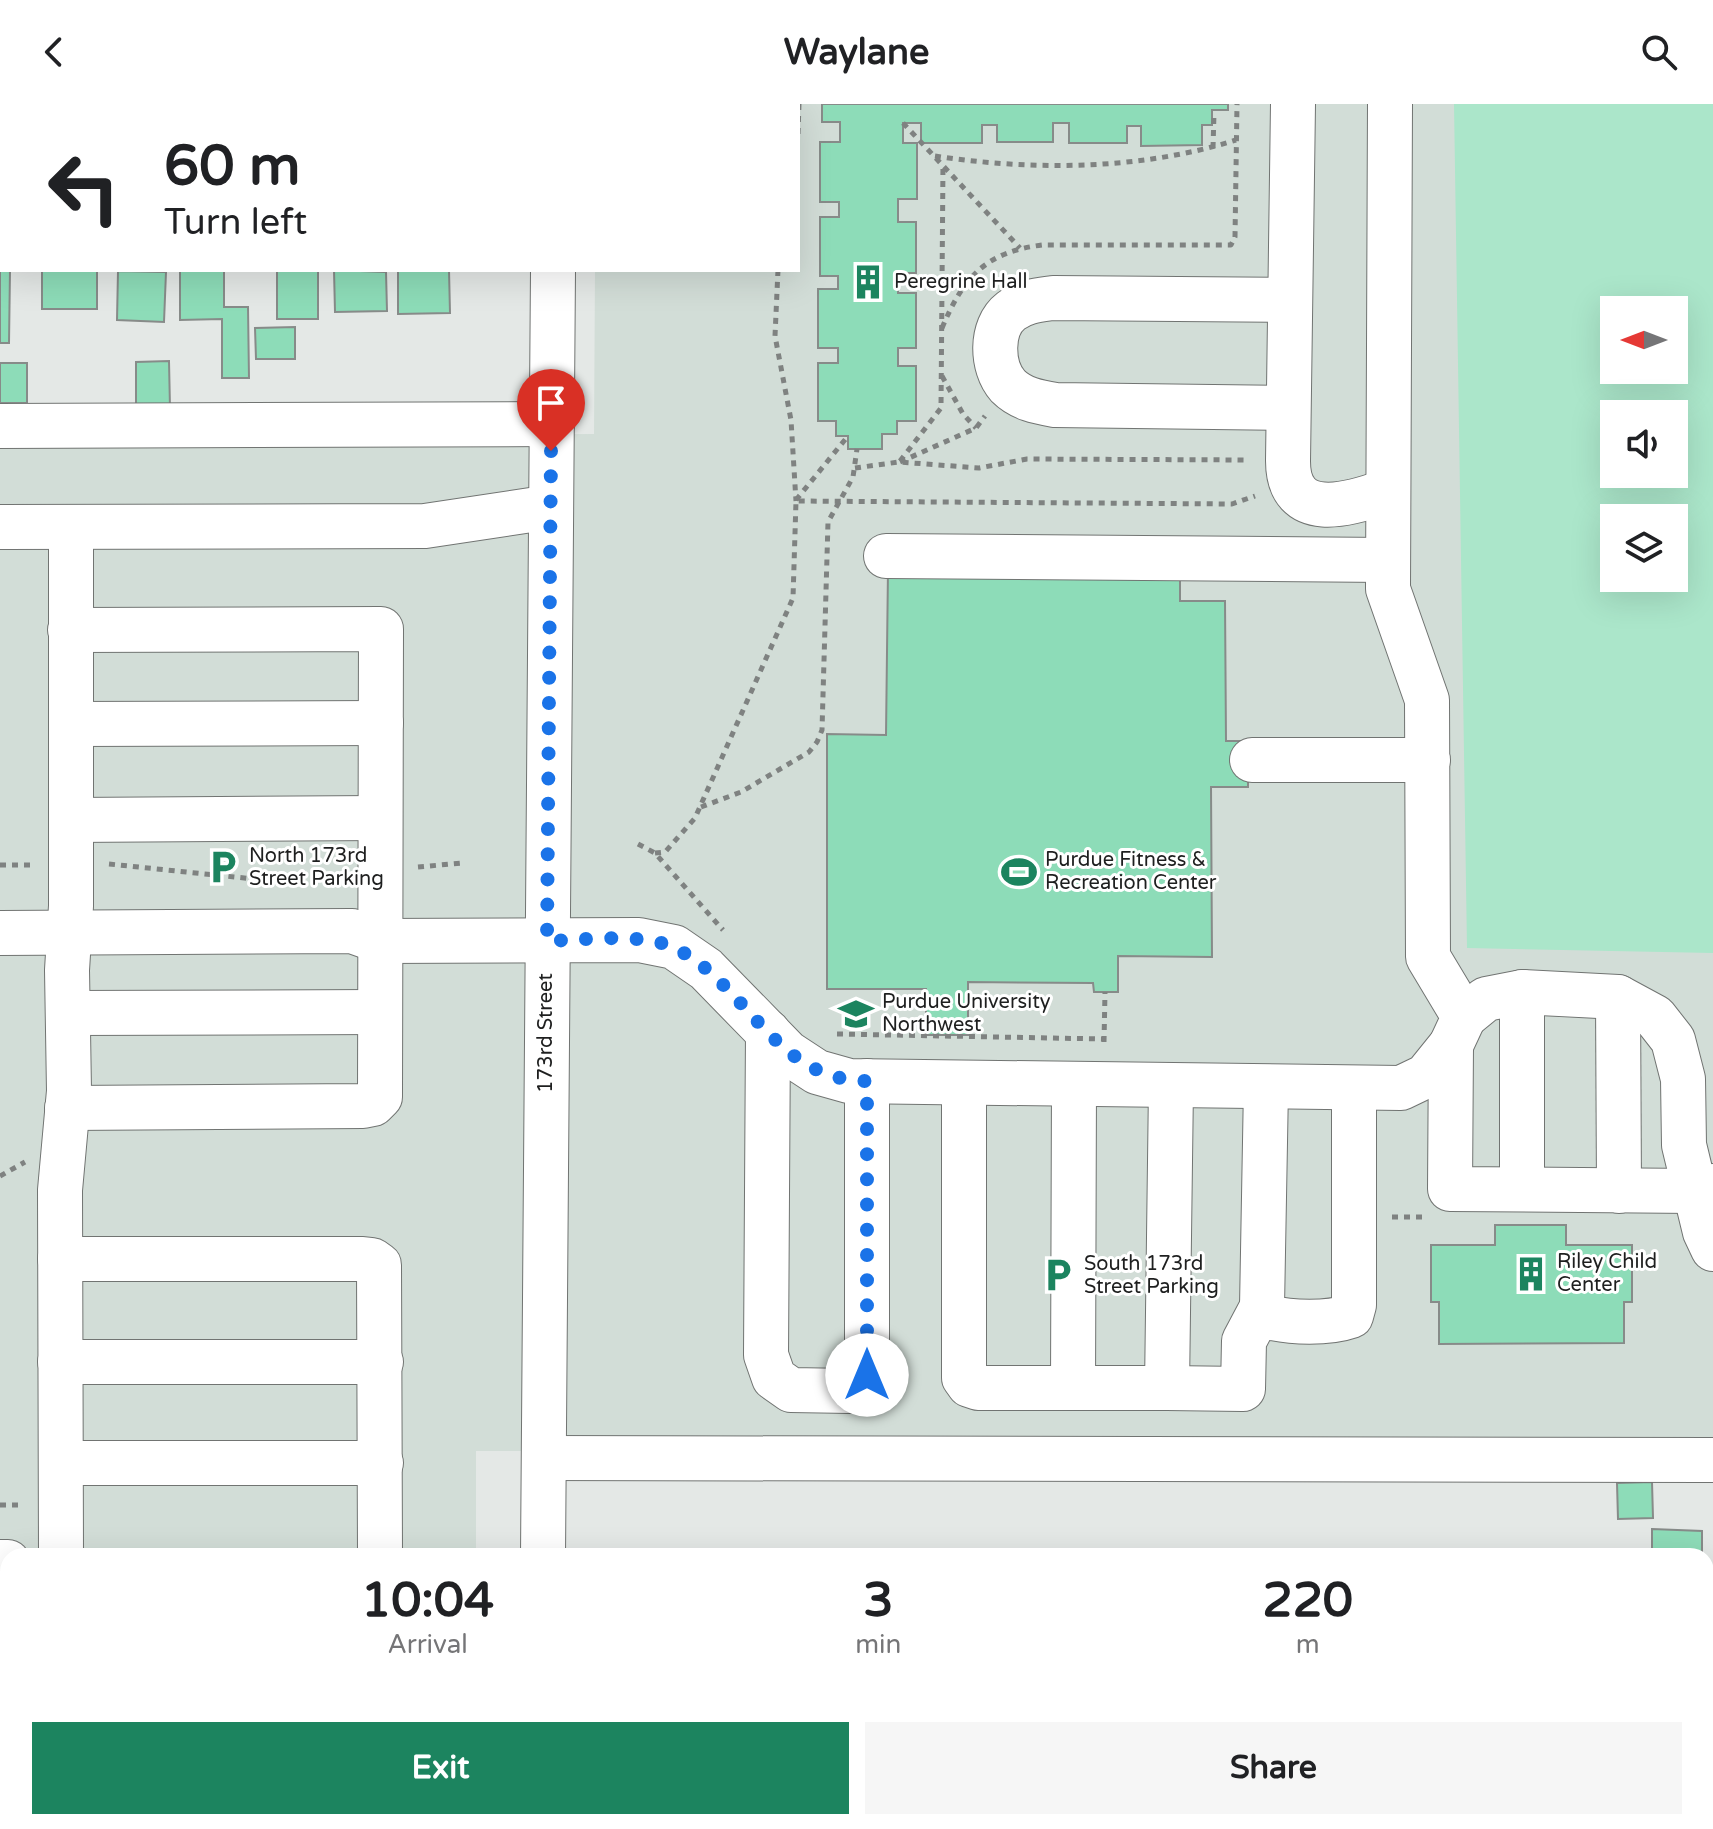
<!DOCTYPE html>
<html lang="en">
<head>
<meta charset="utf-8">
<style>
  :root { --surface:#fff; --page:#f6f6f6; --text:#202124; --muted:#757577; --accent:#1c845f }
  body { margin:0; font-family:"Varela Round",sans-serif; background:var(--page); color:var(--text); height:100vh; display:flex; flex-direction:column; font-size:30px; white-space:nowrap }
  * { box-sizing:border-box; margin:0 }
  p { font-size:26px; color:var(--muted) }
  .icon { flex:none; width:44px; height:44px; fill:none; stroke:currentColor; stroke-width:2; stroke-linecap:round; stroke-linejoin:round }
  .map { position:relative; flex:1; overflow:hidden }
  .panel { position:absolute; left:0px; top:1444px; width:1714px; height:282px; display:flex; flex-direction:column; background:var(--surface); border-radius:24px 24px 0 0; box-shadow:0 8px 32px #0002 }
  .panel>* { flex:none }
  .banner { position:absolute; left:0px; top:0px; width:800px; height:168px; box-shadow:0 8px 32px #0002; background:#fff; color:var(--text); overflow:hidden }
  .needle { width:52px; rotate:270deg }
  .controls { position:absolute; left:1600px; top:192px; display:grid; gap:16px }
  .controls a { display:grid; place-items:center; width:88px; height:88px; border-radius:0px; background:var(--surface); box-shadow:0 8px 32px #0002; font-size:40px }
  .pin { position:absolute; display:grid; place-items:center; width:68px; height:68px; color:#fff; margin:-82px -34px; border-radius:50% 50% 50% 0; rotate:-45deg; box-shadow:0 0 8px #0007 }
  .pin .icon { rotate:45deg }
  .me { position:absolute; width:88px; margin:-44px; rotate:0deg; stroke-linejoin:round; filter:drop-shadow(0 0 6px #0008) }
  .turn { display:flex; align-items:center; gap:28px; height:168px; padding:0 32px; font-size:36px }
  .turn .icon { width:104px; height:104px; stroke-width:2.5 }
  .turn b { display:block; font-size:56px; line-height:68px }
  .eta { display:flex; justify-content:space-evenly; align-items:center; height:136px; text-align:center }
  .eta b { font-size:48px; font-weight:700; line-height:56px }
  .action { display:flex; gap:16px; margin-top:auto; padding:16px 32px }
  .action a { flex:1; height:92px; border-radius:0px; background:var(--accent); color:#fff; font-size:32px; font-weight:700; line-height:92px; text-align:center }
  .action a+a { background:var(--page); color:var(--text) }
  header { display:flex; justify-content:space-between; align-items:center; height:104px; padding:0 32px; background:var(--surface); font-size:36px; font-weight:700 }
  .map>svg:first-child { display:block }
</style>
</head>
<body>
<header><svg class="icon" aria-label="back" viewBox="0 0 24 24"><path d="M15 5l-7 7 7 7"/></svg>Waylane<svg class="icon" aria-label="search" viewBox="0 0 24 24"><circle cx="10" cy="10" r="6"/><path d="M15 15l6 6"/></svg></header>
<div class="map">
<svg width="1713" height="1725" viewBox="0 0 1713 1725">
  <rect width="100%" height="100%" fill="#e4e8e6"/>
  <path fill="#d2ddd7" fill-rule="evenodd" d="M596,0H1713V1346L476,1347V1452H8V1524L0,1523V333L594,330L595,166H798V2ZM1614,206H1674V266H1614ZM1614,310H1674V370H1614ZM1614,414H1674V474H1614Z"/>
  <path fill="#abe6ca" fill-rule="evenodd" d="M1454,0H1713V849L1467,844ZM1614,206H1674V266H1614ZM1614,310H1674V370H1614ZM1614,414H1674V474H1614Z"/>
  <g fill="#8ddcb8" stroke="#878b89" stroke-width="2">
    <path d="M822,0H1228V6H1212V21H1202V41L1141,42V22H1127V39H1069V19H1053V38H997V21H982V39H921V19H903V39H917V95H898V118H916V169H898V189H916V244H898V262H916V317H897V330H882V345H848V332H836V317H818V259H838V244H818V185H838V172H820V113H839V98H820V38H840V18H822Z"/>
    <path d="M0,163L2,166H10L9,239H0Z"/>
    <rect x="42" y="166" width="55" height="39"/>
    <path d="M180,166H224V203H248L249,274H222V215L180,216Z"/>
    <rect x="277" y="166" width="41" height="49"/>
    <path d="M334,166L386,168L387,207L335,208Z"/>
    <path d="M398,166H449L450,209L398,210Z"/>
    <path d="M118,167L166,168L164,218L117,216Z"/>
    <path d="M295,223V255H256L255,224Z"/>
    <path d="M169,257L170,304L136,305V258Z"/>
    <rect x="0" y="259" width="27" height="40"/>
    <path d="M888,465L1180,469V497H1225L1226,637H1248V683H1211L1212,853L1118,852V888H1094L1093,879L968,878V931H926V885H827V630L886,631Z"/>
    <path d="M1495,1121H1566V1141H1632V1198H1624V1239L1439,1240V1198H1431V1141H1495Z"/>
    <path d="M1652,1378L1653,1414L1618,1415L1617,1379Z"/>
    <path d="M1652,1425L1702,1427V1452H1652Z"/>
    <rect x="1706" y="1489" width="7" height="36"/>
  </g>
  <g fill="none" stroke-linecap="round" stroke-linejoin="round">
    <g stroke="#717472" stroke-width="46">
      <g id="minor">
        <path d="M1293,0L1288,357C1288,419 1349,401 1387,387"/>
        <path d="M555,2V0"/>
        <path d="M0,60H2"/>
        <path d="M1288,304L1055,301C1038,298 1021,295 1008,282C991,263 990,223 1011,207C1024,197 1038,196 1053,194L1290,196"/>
        <path d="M0,322L552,320"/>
        <path d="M0,423L425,422L551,403"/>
        <path d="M886,452L1387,456"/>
        <path d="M71,620L381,619"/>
        <path d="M1252,656H1428"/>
        <path d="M71,716L380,714"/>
        <path d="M0,829L352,827L380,837L639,836L674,843L706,865L788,949L817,968L849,977L1401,984L1426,972L1451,941L1464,913L1428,853L1427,596L1388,485L1390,0"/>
        <path d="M1522,888V1085"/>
        <path d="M1618,893L1619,1087"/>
        <path d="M68,909L380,908"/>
        <path d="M1464,913L1486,895L1522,888L1618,893L1655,913L1673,936L1683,975L1684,1041L1705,1128L1713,1145"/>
        <path d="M768,928L766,1251L774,1274L791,1286L851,1287C862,1285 865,1281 867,1271V977"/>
        <path d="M1451,941L1450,1085L1695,1087L1713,1082"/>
        <path d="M964,979V1274L969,1281L978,1284H1167L1171,982"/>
        <path d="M1266,983L1262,1203L1268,1213C1291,1219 1328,1220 1351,1212L1354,1201V984"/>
        <path d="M67,1004L363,1002L373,1000L380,993L381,525L70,526"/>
        <path d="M60,1155H363L372,1156L379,1161L380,1452"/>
        <path d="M60,1258H381"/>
        <path d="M1073,1284L1074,980"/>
        <path d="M1167,1284L1243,1285L1244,1237L1262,1203"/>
        <path d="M544,1354L1713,1356"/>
        <path d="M61,1359H381"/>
        <path d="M61,1452L60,1086L69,987L67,866L71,802V423"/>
        <path d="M543,1452L553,166"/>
        <path d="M0,1458H8"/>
        <path d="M0,1578L8,1579"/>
        <path d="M1706,1626H1713"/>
        <path d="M541,1725V1718"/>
        <path d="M1593,1725V1718"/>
      </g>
    </g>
    <g stroke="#7f8281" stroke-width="5" stroke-dasharray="6 6" stroke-linecap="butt">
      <path d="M903,19L1020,144"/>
      <path d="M798,30L799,0"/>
      <path d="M1213,44L1214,9"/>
      <path d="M935,52C1034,67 1141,66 1236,36"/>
      <path d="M778,166L775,232L791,316L796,397"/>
      <path d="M942,224C963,174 985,148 1042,141H1231L1235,133L1237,0"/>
      <path d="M942,272L963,310L976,324"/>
      <path d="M900,357L941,304L943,60"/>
      <path d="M900,358L976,324L985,312"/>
      <path d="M855,364L899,358L979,364L1027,355L1249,356"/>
      <path d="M796,396L848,332"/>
      <path d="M701,703L741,688L809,648L817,638L822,626L828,418L853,373L857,345"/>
      <path d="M638,740L655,749L723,826"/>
      <path d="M655,749L665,748L695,714L793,494L796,397L1232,400L1255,392"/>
      <path d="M109,760L302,780L341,773"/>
      <path d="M0,761H35"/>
      <path d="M418,763L462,759"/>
      <path d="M837,930L1104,935"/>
      <path d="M1104,938L1105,888"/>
      <path d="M0,1072L25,1058"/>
      <path d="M1392,1113H1422"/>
      <path d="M0,1401H23"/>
    </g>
    <use href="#minor" stroke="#fff" stroke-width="44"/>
  </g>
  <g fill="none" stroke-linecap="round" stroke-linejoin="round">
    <path stroke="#1a73e8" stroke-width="14" stroke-dasharray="0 25.2" d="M551,347L547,837C583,836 643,828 675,844C748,881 775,977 867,977V1271"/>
  </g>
  <defs>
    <g id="building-bare" transform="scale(2.76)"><path d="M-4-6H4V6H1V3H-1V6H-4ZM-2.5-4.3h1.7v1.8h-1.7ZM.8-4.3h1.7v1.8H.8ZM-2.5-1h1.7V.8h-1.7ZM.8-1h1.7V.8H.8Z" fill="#1c845f" stroke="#fff" stroke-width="2.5" paint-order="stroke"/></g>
    <g id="parking-bare" transform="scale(2.76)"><path d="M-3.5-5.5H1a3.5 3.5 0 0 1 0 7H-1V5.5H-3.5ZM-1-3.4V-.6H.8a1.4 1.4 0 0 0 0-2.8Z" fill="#1c845f" stroke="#fff" stroke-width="2.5" paint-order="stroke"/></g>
    <g id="stadium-bare" transform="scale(2.76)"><path d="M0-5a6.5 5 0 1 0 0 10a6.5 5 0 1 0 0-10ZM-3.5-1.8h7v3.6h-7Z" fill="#1c845f" stroke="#fff" stroke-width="2.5" paint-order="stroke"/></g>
    <g id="university-bare" transform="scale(2.76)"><path d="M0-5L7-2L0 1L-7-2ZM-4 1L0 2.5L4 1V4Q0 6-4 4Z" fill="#1c845f" stroke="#fff" stroke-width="2.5" paint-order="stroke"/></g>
  </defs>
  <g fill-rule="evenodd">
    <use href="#building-bare" x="868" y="178"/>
    <use href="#parking-bare" x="223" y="763"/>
    <use href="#stadium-bare" x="1019" y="768"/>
    <use href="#university-bare" x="856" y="910"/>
    <use href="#building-bare" x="1531" y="1170"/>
    <use href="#parking-bare" x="1058" y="1171"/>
  </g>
  <g text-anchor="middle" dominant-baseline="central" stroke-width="6" stroke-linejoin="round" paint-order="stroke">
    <g font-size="20" fill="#1e1f1f" stroke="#fff" text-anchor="start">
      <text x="894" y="178">Peregrine Hall</text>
      <text x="249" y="752">North 173rd<tspan x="249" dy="23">Street Parking</tspan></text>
      <text x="1045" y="756">Purdue Fitness &amp;<tspan x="1045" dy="23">Recreation Center</tspan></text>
      <text x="882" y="898">Purdue University<tspan x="882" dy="23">Northwest</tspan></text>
      <text x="1557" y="1158">Riley Child<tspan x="1557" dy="23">Center</tspan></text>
      <text x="1084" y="1160">South 173rd<tspan x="1084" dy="23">Street Parking</tspan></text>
    </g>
    <g font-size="20" fill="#1e1f1f" stroke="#fff">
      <text transform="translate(546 929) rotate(-90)">173rd Street</text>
    </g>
  </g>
</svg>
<div class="controls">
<a><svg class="needle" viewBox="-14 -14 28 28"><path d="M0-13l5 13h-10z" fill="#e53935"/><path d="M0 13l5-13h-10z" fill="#757577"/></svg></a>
<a><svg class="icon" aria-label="sound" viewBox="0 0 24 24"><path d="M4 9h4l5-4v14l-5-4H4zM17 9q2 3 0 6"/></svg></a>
<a><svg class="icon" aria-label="layers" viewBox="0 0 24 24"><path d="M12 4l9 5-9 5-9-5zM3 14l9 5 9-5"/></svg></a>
</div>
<div class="pin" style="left:551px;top:347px;background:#d93025"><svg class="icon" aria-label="arrive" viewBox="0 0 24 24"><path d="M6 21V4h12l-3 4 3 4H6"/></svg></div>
<svg class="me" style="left:867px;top:1271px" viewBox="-20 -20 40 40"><circle r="19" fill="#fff"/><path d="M0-13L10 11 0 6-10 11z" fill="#1a73e8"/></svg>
<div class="banner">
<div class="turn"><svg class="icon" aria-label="left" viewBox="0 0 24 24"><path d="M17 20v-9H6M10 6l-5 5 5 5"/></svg><div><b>60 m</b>Turn left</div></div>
</div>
<section class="panel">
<div class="eta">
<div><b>10:04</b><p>Arrival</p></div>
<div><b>3</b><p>min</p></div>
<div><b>220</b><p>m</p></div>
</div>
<div class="action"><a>Exit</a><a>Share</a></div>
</section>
</div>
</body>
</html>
